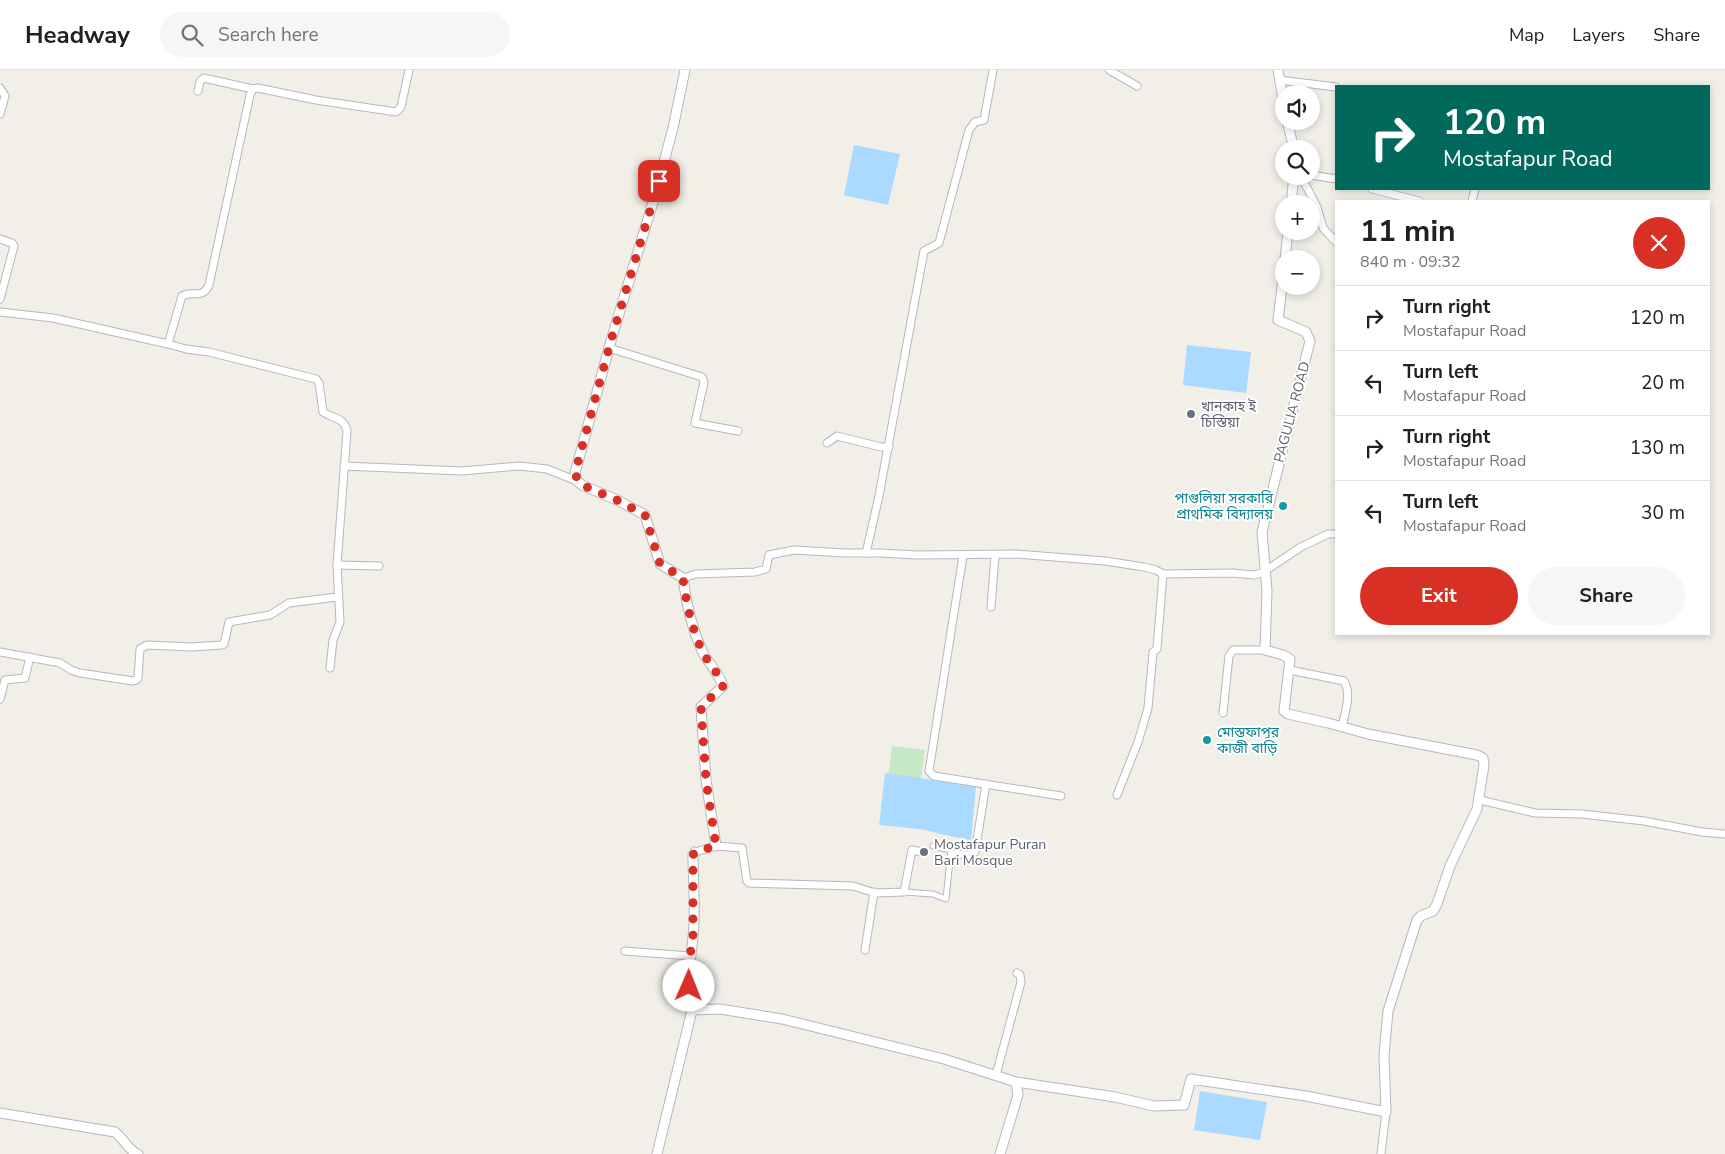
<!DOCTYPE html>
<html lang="en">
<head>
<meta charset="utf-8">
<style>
  :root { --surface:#fff; --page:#f6f6f6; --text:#202124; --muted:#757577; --line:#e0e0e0; --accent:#d93025 }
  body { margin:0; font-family:"Nunito Sans","Noto Sans Bengali",sans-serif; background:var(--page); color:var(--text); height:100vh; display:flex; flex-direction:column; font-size:19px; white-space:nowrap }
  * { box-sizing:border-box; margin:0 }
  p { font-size:16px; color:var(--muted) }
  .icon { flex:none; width:28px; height:28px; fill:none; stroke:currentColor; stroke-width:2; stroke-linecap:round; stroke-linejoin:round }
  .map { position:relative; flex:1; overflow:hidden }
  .panel { position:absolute; left:1335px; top:130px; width:375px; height:435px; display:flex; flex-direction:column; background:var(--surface); border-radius:0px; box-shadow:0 2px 8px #0003 }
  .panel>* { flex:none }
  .banner { position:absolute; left:1335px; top:15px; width:375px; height:105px; border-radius:0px; box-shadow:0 2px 8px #0003; background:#00695c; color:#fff; overflow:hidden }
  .buttons { position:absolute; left:1275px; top:15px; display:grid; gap:10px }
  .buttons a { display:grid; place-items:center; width:45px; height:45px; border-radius:50%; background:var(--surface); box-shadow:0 2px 8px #0003; font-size:25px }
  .pin { position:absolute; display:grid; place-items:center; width:42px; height:42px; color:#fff; margin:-21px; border-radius:10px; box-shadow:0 2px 8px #0006 }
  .me { position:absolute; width:55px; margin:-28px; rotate:1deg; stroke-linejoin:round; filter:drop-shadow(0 0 4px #0008) }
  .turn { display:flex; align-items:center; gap:18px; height:105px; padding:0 25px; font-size:22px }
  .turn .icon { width:65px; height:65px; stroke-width:2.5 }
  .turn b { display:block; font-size:35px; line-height:42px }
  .round { display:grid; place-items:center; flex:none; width:52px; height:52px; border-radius:26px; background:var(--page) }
  .overview { display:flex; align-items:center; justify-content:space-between; height:85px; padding:0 25px }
  h1 { font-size:30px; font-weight:700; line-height:38px }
  .button { display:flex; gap:10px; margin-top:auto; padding:10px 25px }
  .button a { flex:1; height:58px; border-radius:30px; background:var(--accent); color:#fff; font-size:20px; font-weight:700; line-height:58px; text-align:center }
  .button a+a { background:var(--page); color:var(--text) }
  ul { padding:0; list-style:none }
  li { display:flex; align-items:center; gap:15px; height:65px; padding:0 25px; border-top:1px solid var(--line) }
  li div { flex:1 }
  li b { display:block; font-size:19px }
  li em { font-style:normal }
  header { display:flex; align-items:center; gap:30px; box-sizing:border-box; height:70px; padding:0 25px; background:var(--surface); border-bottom:1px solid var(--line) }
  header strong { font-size:24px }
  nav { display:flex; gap:28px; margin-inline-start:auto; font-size:18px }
  .search { width:350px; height:45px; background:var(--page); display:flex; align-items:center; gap:12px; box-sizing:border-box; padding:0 18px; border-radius:28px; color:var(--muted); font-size:19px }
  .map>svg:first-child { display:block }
</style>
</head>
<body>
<header>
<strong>Headway</strong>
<div class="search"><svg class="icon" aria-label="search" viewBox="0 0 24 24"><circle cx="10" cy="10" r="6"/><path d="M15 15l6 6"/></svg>Search here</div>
<nav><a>Map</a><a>Layers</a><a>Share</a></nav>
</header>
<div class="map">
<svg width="1725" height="1084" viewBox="0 0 1725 1084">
  <rect width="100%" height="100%" fill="#f1efe8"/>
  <path fill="#c5e8c5" d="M892,676L925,680L920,716L888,709Z"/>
  <g fill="#aadaff">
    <path d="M854,75L900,84L888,135L844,125Z"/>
    <path d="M1187,275L1251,282L1246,323L1183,315Z"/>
    <path d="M885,703L976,716L971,770C961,769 952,766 941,764C921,758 900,757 879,755Z"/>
    <path d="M1200,1021L1267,1032L1260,1070L1194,1060Z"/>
  </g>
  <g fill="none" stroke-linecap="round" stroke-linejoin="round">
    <g stroke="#b5b8bc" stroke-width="7">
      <path id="pedestrian" d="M904,822L933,824L946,829L951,780L933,776"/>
    </g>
    <g stroke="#b5b8bc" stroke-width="9">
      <g id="minor">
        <path d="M1109,0L1137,16"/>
        <path d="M1279,10L1336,17"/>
        <path d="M0,18L5,26L0,44"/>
        <path d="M198,21L200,11L204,8L253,19"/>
        <path d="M1311,105L1336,109"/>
        <path d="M1301,106L1317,137L1323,158L1336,172"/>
        <path d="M1372,119L1419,131"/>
        <path d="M1472,131L1475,119"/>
        <path d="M0,169L12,173L14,176L0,229"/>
        <path d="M0,242L53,248L168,274L182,226C193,220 202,230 209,215L250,25L253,19L258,18L316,30L396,42L401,37L409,0"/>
        <path d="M168,274L186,279L209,282L316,309L319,313L323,342C333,349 344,347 347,361L337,495L340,552L333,570L330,598"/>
        <path d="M609,278L702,307L704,312L695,353L738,361"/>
        <path d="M827,373L837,366L881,377H889"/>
        <path d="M344,396L462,401L519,396L547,399L577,411"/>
        <path d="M866,483L879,426L924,181L939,173L969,60L975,52L984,50L993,0"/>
        <path d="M963,486L929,701L934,706L1061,726"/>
        <path d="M337,495L379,496"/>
        <path d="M683,508L696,504L755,502L766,499L769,485L794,480L845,483H880L917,485L1016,484L1105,491L1144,497L1156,500L1163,504L1233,503L1254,505L1262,503L1301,477L1328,464H1336"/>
        <path d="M991,537L995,486"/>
        <path d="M0,582L60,593L71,600L80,603L133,611L136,610L138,608L140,579L147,575L191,577L222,575L224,574L229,552L270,545L289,533L337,527"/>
        <path d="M1290,600L1344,611C1352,624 1345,642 1342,657"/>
        <path d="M0,629L5,610L25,608L30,587"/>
        <path d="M1223,643L1229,586L1233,580H1265"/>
        <path d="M1117,725L1138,672L1148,638L1153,582L1157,579L1163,504"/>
        <path d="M1480,730L1535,743L1582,744L1644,751L1702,762L1725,764"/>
        <path d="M695,782L716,776L742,778L747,811L749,813L853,816L875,823L904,822L912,780L922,782"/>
        <path d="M956,784L969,785L975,782L986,714"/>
        <path d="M865,880L874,822"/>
        <path d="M625,881L690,886"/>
        <path d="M996,1005L1021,912L1020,905L1017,903"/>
        <path d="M1381,1084L1386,1042"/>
      </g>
    </g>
    <g stroke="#b5b8bc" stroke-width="11">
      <g id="tertiary">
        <path d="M685,0L673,58L654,129L612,267L575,403L577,411L582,415L619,431L645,445L660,494L683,508C686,533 692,559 703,583C710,595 718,602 723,616L701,637L706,710L716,776"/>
        <path d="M1278,0L1284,36"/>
        <path d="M1287,51L1294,79"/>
        <path d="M1291,134L1294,106"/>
        <path d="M1285,189L1288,161"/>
        <path d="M692,940L720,939L782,949L944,989L1016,1012L1115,1027L1154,1036L1184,1035L1191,1009L1306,1026L1386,1042L1384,985L1388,941L1417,850L1421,846L1433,841L1437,834L1450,796L1477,739L1484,695L1483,688L1477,685L1368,664L1328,653L1288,644L1284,641L1290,589L1283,585L1265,580L1267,521L1262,462L1310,271L1306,262L1278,250L1284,200"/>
        <path d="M692,940C684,917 691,891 693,867C696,840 693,812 693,785L695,782"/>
        <path d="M0,1043L115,1062C124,1069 128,1080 138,1084"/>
        <path d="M657,1084L692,940"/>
        <path d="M1000,1084L1018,1025L1016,1012"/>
      </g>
    </g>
    <use href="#pedestrian" stroke="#fff" stroke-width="5"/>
    <use href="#minor" stroke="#fff" stroke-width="7"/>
    <use href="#tertiary" stroke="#fff" stroke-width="9"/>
  </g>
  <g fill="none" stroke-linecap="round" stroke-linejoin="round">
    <path stroke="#d93025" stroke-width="9" stroke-dasharray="0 16.2" d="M659,111L612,267L575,403L578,411L582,415L619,431L645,445L660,494L683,508C686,533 692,559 703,583C710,595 718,602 723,616L701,637L706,710L716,776L695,782L693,785V867L690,886L689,916"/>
  </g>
  <g fill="#6b7280" stroke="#fff" stroke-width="2">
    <circle cx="1191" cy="344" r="5"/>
    <circle cx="924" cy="782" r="5"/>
  </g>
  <g fill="#0f9aa8" stroke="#fff" stroke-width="2">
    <circle cx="1283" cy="436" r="5"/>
    <circle cx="1207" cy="670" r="5"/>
  </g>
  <g text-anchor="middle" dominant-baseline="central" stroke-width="4" stroke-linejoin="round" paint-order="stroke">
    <g font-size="14" fill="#5b616d" stroke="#fff" text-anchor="start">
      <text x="1201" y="336">খানকাহ ই<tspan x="1201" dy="16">চিস্তিয়া</tspan></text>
      <text x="934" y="774">Mostafapur Puran<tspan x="934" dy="16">Bari Mosque</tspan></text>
    </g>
    <g font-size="14" fill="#5f6368" stroke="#fff">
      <text transform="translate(1292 342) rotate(-75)">PAGULIA ROAD</text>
    </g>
    <g font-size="14" fill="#0d838f" stroke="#fff" text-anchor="end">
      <text x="1273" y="428">পাগুলিয়া সরকারি<tspan x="1273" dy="16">প্রাথমিক বিদ্যালয়</tspan></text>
      <text x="1217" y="662" text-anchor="start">মোস্তফাপুর<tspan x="1217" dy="16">কাজী বাড়ি</tspan></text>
    </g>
  </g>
</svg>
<div class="buttons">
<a><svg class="icon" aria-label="sound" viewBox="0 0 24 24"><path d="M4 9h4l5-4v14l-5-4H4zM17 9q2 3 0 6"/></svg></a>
<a><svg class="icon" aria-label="search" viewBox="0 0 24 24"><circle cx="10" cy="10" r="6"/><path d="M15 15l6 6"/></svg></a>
<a>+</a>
<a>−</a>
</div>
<div class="pin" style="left:659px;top:111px;background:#d93025"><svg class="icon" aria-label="arrive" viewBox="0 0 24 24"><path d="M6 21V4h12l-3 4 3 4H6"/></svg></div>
<svg class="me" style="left:689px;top:916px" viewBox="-20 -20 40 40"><circle r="19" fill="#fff"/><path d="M0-13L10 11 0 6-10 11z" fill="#d93025"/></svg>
<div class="banner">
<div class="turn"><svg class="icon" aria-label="right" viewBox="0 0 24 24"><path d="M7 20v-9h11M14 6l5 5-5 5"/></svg><div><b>120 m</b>Mostafapur Road</div></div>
</div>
<section class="panel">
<div class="overview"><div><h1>11 min</h1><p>840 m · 09:32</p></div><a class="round" style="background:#d93025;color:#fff"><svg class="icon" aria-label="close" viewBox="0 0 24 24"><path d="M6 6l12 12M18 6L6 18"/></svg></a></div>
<ul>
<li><svg class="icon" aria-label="right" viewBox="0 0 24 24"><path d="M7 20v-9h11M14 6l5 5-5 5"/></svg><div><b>Turn right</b><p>Mostafapur Road</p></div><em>120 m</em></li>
<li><svg class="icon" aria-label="left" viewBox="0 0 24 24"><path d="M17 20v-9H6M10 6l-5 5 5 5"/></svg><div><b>Turn left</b><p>Mostafapur Road</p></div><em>20 m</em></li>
<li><svg class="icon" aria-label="right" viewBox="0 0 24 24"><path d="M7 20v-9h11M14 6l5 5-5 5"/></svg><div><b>Turn right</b><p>Mostafapur Road</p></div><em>130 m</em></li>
<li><svg class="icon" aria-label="left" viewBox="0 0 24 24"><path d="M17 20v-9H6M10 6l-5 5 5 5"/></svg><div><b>Turn left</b><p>Mostafapur Road</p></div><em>30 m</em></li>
</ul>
<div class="button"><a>Exit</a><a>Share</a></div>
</section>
</div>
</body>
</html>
